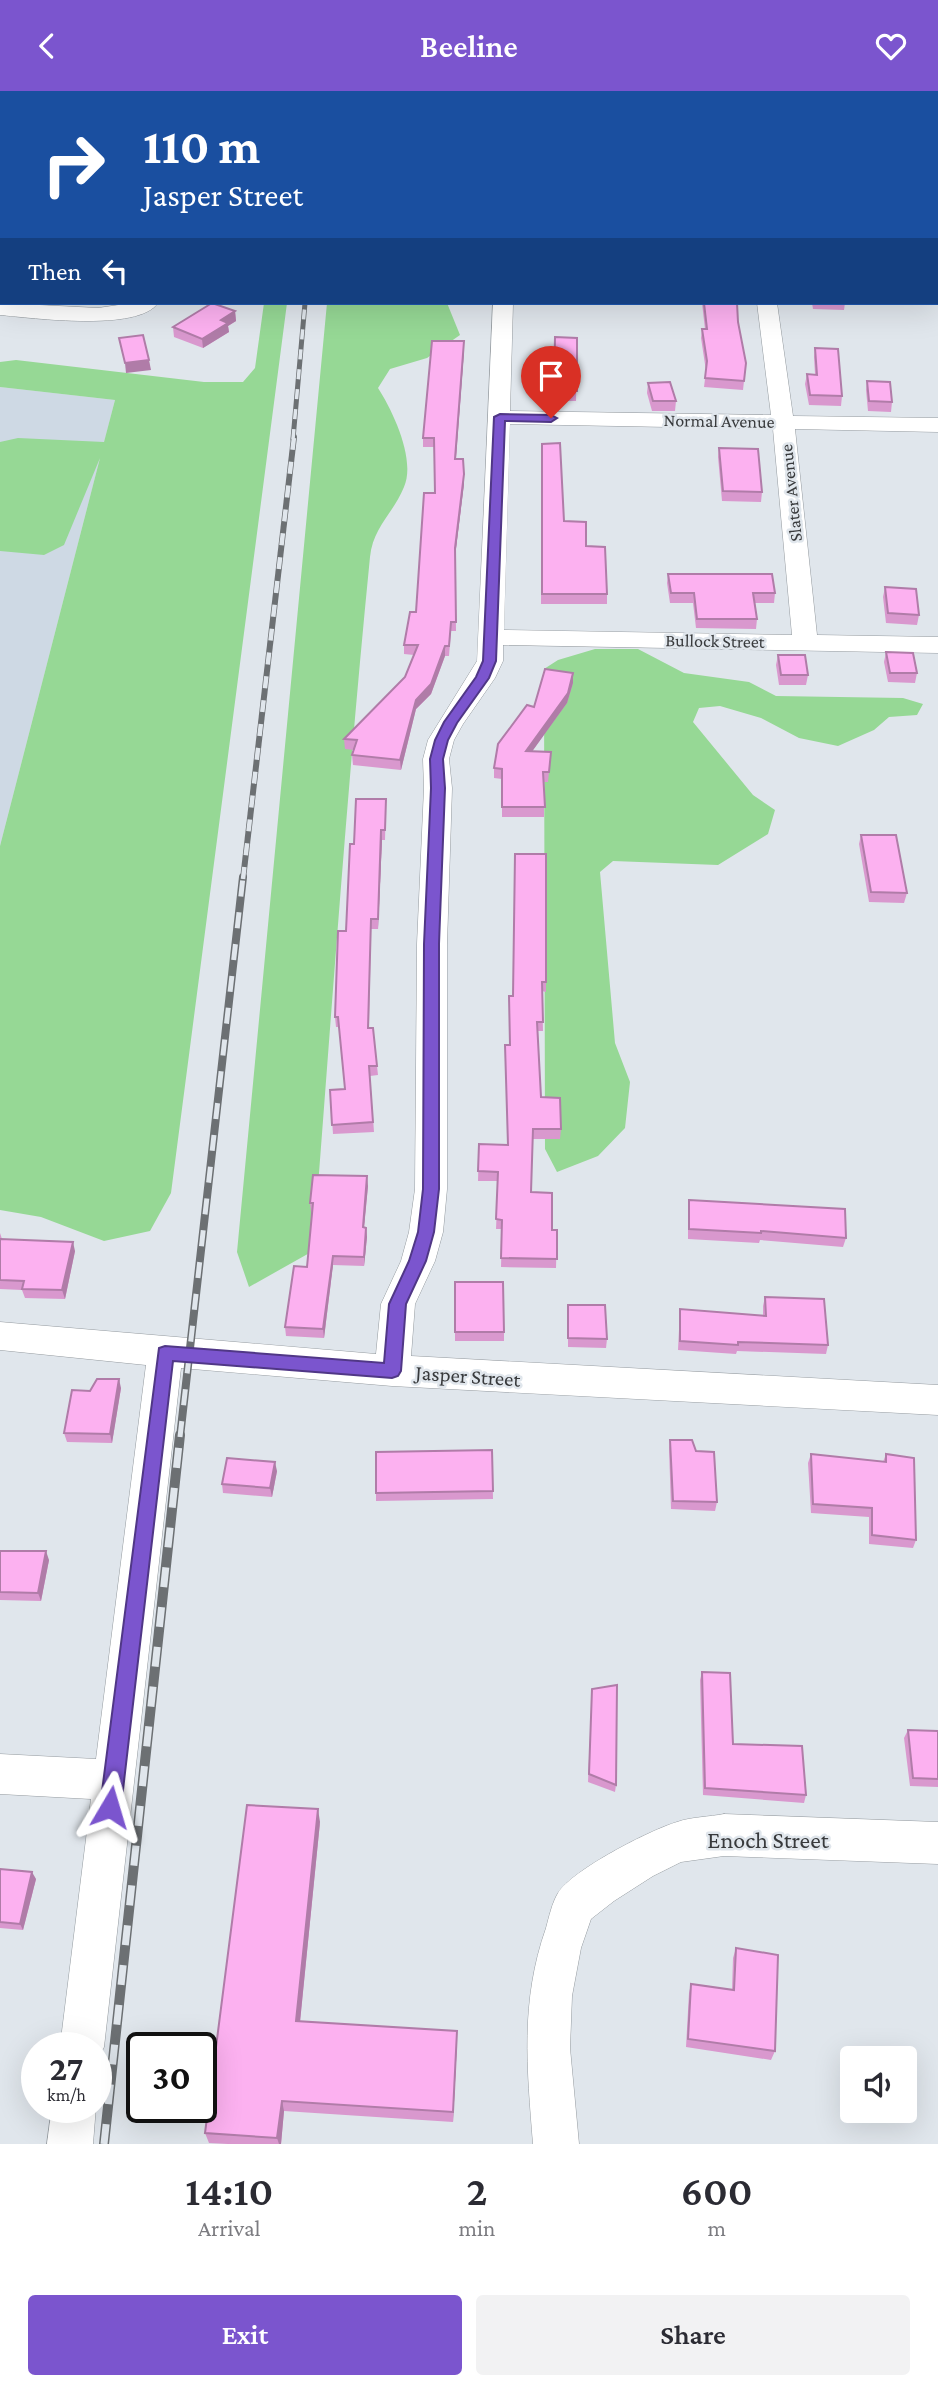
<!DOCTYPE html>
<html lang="en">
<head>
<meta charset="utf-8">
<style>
  :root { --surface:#fff; --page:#f2f2f3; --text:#2b2b33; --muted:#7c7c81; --accent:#7b55ce }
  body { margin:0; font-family:"Crimson Pro",serif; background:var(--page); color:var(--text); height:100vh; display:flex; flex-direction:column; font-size:26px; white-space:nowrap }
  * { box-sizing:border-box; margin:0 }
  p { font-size:23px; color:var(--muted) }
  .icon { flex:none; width:38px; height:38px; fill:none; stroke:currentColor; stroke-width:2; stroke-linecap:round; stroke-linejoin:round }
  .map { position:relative; height:2053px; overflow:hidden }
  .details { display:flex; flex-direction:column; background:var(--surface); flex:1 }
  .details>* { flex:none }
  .guide { position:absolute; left:0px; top:0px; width:938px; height:214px; box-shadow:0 7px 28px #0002; background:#1a4fa0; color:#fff; overflow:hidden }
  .tools { position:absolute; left:840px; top:1955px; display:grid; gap:14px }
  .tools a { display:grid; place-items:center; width:77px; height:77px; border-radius:7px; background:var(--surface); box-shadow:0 7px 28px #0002; font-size:35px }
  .speed { position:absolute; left:21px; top:1941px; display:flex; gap:14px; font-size:35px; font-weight:700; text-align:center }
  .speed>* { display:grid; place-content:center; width:91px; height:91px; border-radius:50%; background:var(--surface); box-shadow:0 7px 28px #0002; line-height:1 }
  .speed small { font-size:18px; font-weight:400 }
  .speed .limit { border:4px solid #111; border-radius:10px; background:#fff; color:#111 }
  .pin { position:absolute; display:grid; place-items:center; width:60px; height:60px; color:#fff; margin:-72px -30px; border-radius:50% 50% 50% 0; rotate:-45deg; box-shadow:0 0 7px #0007 }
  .pin .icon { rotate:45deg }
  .me { position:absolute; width:77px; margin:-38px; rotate:7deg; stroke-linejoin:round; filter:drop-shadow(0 0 5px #0008) }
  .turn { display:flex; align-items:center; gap:24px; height:147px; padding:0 28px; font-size:32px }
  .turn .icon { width:91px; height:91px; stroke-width:2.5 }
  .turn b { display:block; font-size:49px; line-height:60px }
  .then { display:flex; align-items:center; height:66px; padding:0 28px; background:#0003; gap:14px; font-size:26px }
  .eta { display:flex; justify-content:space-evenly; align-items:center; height:119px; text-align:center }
  .eta b { font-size:42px; font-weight:600; line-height:49px }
  .button { display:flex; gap:14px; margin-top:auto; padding:14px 28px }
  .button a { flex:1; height:80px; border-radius:7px; background:var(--accent); color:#fff; font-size:28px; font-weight:600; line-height:80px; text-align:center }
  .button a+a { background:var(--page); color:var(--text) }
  header { display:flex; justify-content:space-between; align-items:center; height:91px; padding:0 28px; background:var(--accent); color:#fff; font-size:32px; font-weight:600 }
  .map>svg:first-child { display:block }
</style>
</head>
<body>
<header><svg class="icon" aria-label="back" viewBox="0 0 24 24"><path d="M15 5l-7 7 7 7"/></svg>Beeline<svg class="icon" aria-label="heart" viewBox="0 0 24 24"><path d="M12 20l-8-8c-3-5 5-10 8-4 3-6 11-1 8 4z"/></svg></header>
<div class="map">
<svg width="938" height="2053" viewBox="0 0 938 2053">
  <rect width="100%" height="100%" fill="#e0e6ec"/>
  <path fill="#ced9e4" d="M0,296L115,309L0,755Z"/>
  <g fill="#96d895">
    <path d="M264,212H287L171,1102L150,1140L104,1150L41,1126L0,1119V755L100,367L64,454L44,464L0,460V351L18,347L104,351L115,309L0,296V271L16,269L204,291H243L255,277Z"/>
    <path d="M327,212H447L460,244L427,267L390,278L378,297C393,320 416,369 404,396C393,423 373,436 370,466C347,697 331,929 313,1160L249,1196L237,1161Z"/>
    <path d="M595,558H638L684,582L749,591L776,605L903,607L923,613L917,624L889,626L874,639L838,655L799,647L761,627L720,615L699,617L693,631L753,704L775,719L768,743L718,774L613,770L600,781L615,952L630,991L625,1037L598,1065L557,1081L545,1058L544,578L558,569Z"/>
  </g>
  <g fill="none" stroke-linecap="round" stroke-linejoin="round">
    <g stroke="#949a9f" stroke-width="1">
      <g id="minor">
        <path d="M73,0H91L72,2Z"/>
        <path d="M221,0H239L220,2Z"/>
        <rect x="502" y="0" width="18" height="2"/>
        <path d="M729,0H747L748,2H730Z"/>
        <rect x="936" y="16" width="2" height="10"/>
        <rect x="0" y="89" width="2" height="12"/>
        <path d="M2,120V133L0,134V121Z"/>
        <rect x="936" y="156" width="2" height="12"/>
        <path d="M0,212L98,217L132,212H158C138,241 33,227 0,224Z"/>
        <path d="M493,212H513L510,320L771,324L757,212H777L793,325L938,327V341L795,338L817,544L938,546V562L503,554V570L495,587L463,633L454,649L449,668L452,697L447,853V1098L443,1141L435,1170L415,1213L411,1265L938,1294V1324L392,1295L181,1277L104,1956L96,1972V1956H60L91,1708L0,1703V1663L96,1668L146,1274L0,1259V1231L376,1263L381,1213L401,1170L409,1141L415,1098L417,853L424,697L423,668L428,649L477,570ZM510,333L773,338L792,544L504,539Z"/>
        <path d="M724,1723L938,1731V1773L724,1765L681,1771L653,1785L614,1810L591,1828L581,1857L572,1905L570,1957L579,2053H533C527,1977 520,1911 546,1837C549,1826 552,1812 558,1802C572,1779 650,1739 677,1731C691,1726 709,1726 724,1723Z"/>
        <path d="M52,2016L96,2015L93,2053H47Z"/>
      </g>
    </g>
    <use href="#minor" fill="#fff" fill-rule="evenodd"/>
    <g stroke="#6c7073" stroke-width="5">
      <path id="rail-far3" d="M293,348L305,212"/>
    </g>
    <g stroke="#6c7073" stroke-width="6">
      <path id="rail-far2" d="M243,788L294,346"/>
    </g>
    <g stroke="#6c7073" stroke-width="8">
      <path id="rail-far1" d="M180,1346L243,786"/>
    </g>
    <g stroke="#6c7073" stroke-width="10">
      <path id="rail" d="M104,2053L180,1344"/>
    </g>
    <use href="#rail-far3" stroke="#e0e6ec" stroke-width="3.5" stroke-dasharray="10" stroke-linecap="butt"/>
    <use href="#rail-far2" stroke="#e0e6ec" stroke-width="4.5" stroke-dasharray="12" stroke-linecap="butt"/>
    <use href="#rail-far1" stroke="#e0e6ec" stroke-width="5" stroke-dasharray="16" stroke-linecap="butt"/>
    <use href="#rail" stroke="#e0e6ec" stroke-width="7" stroke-dasharray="20" stroke-linecap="butt"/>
  </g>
  <g fill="#d998ce">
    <path d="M702,212H737L738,231L746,272L743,299L704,296L706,280L701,247L702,238H705Z"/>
    <path d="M812,212H845L844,219L813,218Z"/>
    <path d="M235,220L236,230L228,235L229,241L203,257L174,246L173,236Z"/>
    <path d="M555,246L577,247L576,310H554Z"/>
    <path d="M815,257L842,305L841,315L809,314L805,293L807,283H815L814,266Z"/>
    <path d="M464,260L456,368L464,393L455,466L456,540H451L449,565H445L431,603L416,618L401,679L353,674L352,664L354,659L345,658L344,648L405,586L414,564L404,563V554L416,521L435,402L434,356H423V347Z"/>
    <path d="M867,290L892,311L891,321L868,320L866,299Z"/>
    <path d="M648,292L676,310L675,320H652L647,302Z"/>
    <path d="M542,353L564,430L586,455L607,503V513H541Z"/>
    <path d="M719,357L762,401L761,411L722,410L718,366Z"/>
    <path d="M668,483L775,502L774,512H755L757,528L756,538L696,537L693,512H670L667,492Z"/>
    <path d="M885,496L919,524L917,534L886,532L883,506Z"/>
    <path d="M886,561L917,582L915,592L888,591L884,571Z"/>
    <path d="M778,564L808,584L806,594H779L776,574Z"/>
    <path d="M573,592L567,612L532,660L551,661L548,691H544V726H502V688L494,687V677L534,616Z"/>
    <path d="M386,708L385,749H382L378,838H371L369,937L377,975L378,984L370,985L374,1041L333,1043L330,999L345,998L339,936H336L335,926L346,840L354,753Z"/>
    <path d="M861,744L907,802L904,812L869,811L859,753Z"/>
    <path d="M515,763L546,891V901L542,900L543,940H538L541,1006L561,1038L560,1048H532L531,1101L552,1139H557L556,1177L501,1176L502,1138H496L498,1090H478L479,1053L508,1054L505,954H510L513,905Z"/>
    <path d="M368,1095L364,1137H366L367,1146L364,1175L333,1174L324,1247L286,1245L285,1236L307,1176L312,1121H311L310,1112Z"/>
    <path d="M689,1109L846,1147L843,1156L760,1149L759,1152L688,1148V1118Z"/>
    <path d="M0,1142L2,1148L75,1160L65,1208L25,1207L22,1199L0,1198Z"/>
    <path d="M455,1191L504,1241V1250H455Z"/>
    <path d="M765,1206L828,1254L826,1263L737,1260L736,1263L678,1259L680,1218L763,1225V1215Z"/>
    <path d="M568,1214L607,1248L606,1257L568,1256Z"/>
    <path d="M121,1297L112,1352L67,1351L64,1342L90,1300Z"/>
    <path d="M670,1349L717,1411L715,1420L671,1418L669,1357Z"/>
    <path d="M492,1359L493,1408L376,1410V1402Z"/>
    <path d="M811,1363L883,1371L886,1363L916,1449L913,1457L869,1453V1426L811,1422L808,1372Z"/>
    <path d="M277,1380L272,1406L223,1402L222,1393Z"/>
    <path d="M0,1460L49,1469L41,1510L0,1509Z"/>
    <path d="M702,1581L733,1653L806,1704L804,1712L703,1704L700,1589Z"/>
    <path d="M592,1598L616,1694L615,1701L588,1691Z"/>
    <path d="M908,1639L938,1640V1696L910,1695L904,1647Z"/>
    <path d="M320,1731L300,1930L457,1951L453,2031L284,2020L281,2053H228L209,2052L205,2042Z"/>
    <path d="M0,1778L36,1788L23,1839L0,1837Z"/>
    <path d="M736,1857L775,1960L771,1969L686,1956L689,1902L691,1893L732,1899L733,1867Z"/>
  </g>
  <g fill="#b07ca8">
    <path d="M2,59V70L0,73V62Z"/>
    <path d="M235,220L236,230L228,235L229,241L203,257L202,248L221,229Z"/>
    <path d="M464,250V260L455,378V368Z"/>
    <path d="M149,269L151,279L126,282L125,272Z"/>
    <path d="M464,383V393L455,466V457Z"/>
    <path d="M445,555V565L431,603L416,618L401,679L400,669L416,609Z"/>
    <path d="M573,582V592L567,612L526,669V660Z"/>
    <path d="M381,739L382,749L378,838V828Z"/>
    <path d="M367,1085L368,1095L363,1146V1136Z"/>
    <path d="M366,1137L367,1146L364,1175V1166Z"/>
    <path d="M73,1151L75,1160L65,1208L62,1199Z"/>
    <path d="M333,1165V1174L324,1247L323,1238Z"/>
    <path d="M119,1288L121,1297L112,1352L110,1343Z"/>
    <path d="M275,1371L277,1380L272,1406L270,1397Z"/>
    <path d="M46,1460L49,1469L41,1510L38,1502Z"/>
    <path d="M318,1718L320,1731L299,1941L296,1930Z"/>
    <path d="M32,1781L36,1788L23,1839L20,1833Z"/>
    <path d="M457,1940V1951L453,2031V2021Z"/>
    <path d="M282,2010L284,2020L281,2053H279L277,2047Z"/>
  </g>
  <g fill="#fcb1f0" stroke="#b07ca8" stroke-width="2">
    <path d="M21,0H44L43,2H19Z"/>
    <path d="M110,0H194L193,2H109Z"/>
    <rect x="464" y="0" width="20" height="2"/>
    <path d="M679,0H708L709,2H680Z"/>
    <path d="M772,0H802L803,2H772Z"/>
    <path d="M902,0H927L928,2H903Z"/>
    <path d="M2,11V59L0,62V13Z"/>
    <rect x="936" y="22" width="2" height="27"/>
    <path d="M936,92H938V129L936,128Z"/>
    <path d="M212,212L235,220L221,229L228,232L202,248L173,236Z"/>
    <path d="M704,212H737L738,231L746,272L744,290L705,287L707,270L702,238H707Z"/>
    <path d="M143,244L149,269L125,272L119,247Z"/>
    <path d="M555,246L577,247V300H554Z"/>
    <path d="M432,250H464L455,368H463L464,383L455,457L456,531H451L449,555H445L431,593L416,609L400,669L352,664L357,649L344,648L405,586L418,554H404L410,521H416L424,402H435L434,347H423Z"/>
    <path d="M815,257L838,258L842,305L810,304L807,283L817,284Z"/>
    <path d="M867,290L890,291L892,311L869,310Z"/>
    <path d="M670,291L676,310H653L648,292Z"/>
    <path d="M560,352L564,430L586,431V455L605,456L607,503H542V353Z"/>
    <path d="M719,357L758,358L762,401L723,400Z"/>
    <path d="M668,483H772L775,502H753L757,528H697L694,502H671Z"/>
    <path d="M885,496L916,498L919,524L888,522Z"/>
    <path d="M886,561L913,562L917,582H890Z"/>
    <path d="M778,564H805L808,584H781Z"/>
    <path d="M545,578L573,582L568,602L526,660L551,661L549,681H543L545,716H502V678L494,677L498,653L527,614L534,616Z"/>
    <path d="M356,708H386L385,739H381L378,828H371L368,937H373L377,975H369L373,1031L332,1034L330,999L345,998L338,926H335L338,840H346L350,753H354Z"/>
    <path d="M861,744H896L907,802L871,801Z"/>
    <path d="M515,763H546V891H542L543,931H537L541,1006L560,1007L561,1038H533L531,1101L552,1102V1139H557V1168L501,1167L502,1129L496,1128L498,1081L478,1080L479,1053L508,1054L505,954H510L509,905H513Z"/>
    <path d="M313,1084L367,1085L363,1136L366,1137L364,1166L333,1165L323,1238L285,1236L294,1175L307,1176L313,1112H310Z"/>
    <path d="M689,1109L845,1118L846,1147L761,1140V1142L689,1138Z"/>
    <path d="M0,1148L73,1151L62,1199L22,1198L24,1190L0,1189Z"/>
    <path d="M455,1191H503L504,1241H455Z"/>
    <path d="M765,1206L824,1208L828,1254L738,1251V1254L680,1250V1218L766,1225Z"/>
    <path d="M568,1214H605L607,1248L568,1247Z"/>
    <path d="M97,1288H119L110,1343L64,1342L72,1299L90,1300Z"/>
    <path d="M670,1349H692L696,1360L714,1361L717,1411L673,1410Z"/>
    <path d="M492,1359L493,1400L376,1402V1361Z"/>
    <path d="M811,1363L886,1371V1363L914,1367L916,1449L872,1444V1417L813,1413Z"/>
    <path d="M227,1367L275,1371L270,1397L222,1393Z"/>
    <path d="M0,1460H46L38,1502L0,1501Z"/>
    <path d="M702,1581L730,1582L733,1653L802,1655L806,1704L705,1697Z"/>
    <path d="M617,1594L616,1694L589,1683L592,1598Z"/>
    <path d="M908,1639L938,1640V1688L913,1687Z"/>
    <path d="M247,1714L318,1718L296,1930L457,1940L453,2021L282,2010L277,2047L205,2042Z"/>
    <path d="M0,1778L32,1781L20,1833L0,1831Z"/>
    <path d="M736,1857L778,1864L775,1960L688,1948L691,1893L734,1899Z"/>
  </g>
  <path fill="#7b55ce" stroke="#503786" stroke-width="2" d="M500,323L551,324L557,327L551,331L505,330L496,570L489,587L457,632L448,649L443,668L445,697L439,853V1098L434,1141L426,1170L406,1213L401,1280L398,1285L392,1287L173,1270L121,1716L118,1723L110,1726L103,1723L100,1716L159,1257L165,1255L384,1272L389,1213L409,1170L418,1141L423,1098L424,853L431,697L430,668L435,649L444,631L476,586L483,570L494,326Z"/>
  <g text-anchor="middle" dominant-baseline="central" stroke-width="5" stroke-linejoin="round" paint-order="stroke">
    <g font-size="18" fill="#383a3c" stroke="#e0e6ec">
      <text transform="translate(719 330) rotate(1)">Normal Avenue</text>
      <text transform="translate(791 402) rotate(-96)">Slater Avenue</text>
      <text transform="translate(715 550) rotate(1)">Bullock Street</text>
    </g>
    <g font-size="21" fill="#383a3c" stroke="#e0e6ec">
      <text transform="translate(468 1285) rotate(4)">Jasper Street</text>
    </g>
    <g font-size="24" fill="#383a3c" stroke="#e0e6ec">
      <text x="768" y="1748">Enoch Street</text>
    </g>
  </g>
</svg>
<div class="tools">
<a><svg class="icon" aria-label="sound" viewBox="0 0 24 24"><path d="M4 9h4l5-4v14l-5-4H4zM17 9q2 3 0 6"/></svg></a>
</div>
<div class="speed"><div>27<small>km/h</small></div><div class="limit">30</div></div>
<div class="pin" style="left:551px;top:327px;background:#d93025"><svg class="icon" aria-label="arrive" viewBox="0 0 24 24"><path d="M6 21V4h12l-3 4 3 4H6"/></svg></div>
<svg class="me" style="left:110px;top:1716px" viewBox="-20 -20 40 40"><path d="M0-17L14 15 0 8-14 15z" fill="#7b55ce" stroke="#fff" stroke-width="4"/></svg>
<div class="guide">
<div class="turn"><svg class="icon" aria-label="right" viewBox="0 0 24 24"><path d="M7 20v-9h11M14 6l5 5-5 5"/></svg><div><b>110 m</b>Jasper Street</div></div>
<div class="then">Then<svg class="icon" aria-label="left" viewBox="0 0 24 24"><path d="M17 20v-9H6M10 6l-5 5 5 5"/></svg></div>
</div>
</div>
<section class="details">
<div class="eta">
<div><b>14:10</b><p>Arrival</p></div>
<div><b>2</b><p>min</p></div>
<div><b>600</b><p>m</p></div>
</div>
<div class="button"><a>Exit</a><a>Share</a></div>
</section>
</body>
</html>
